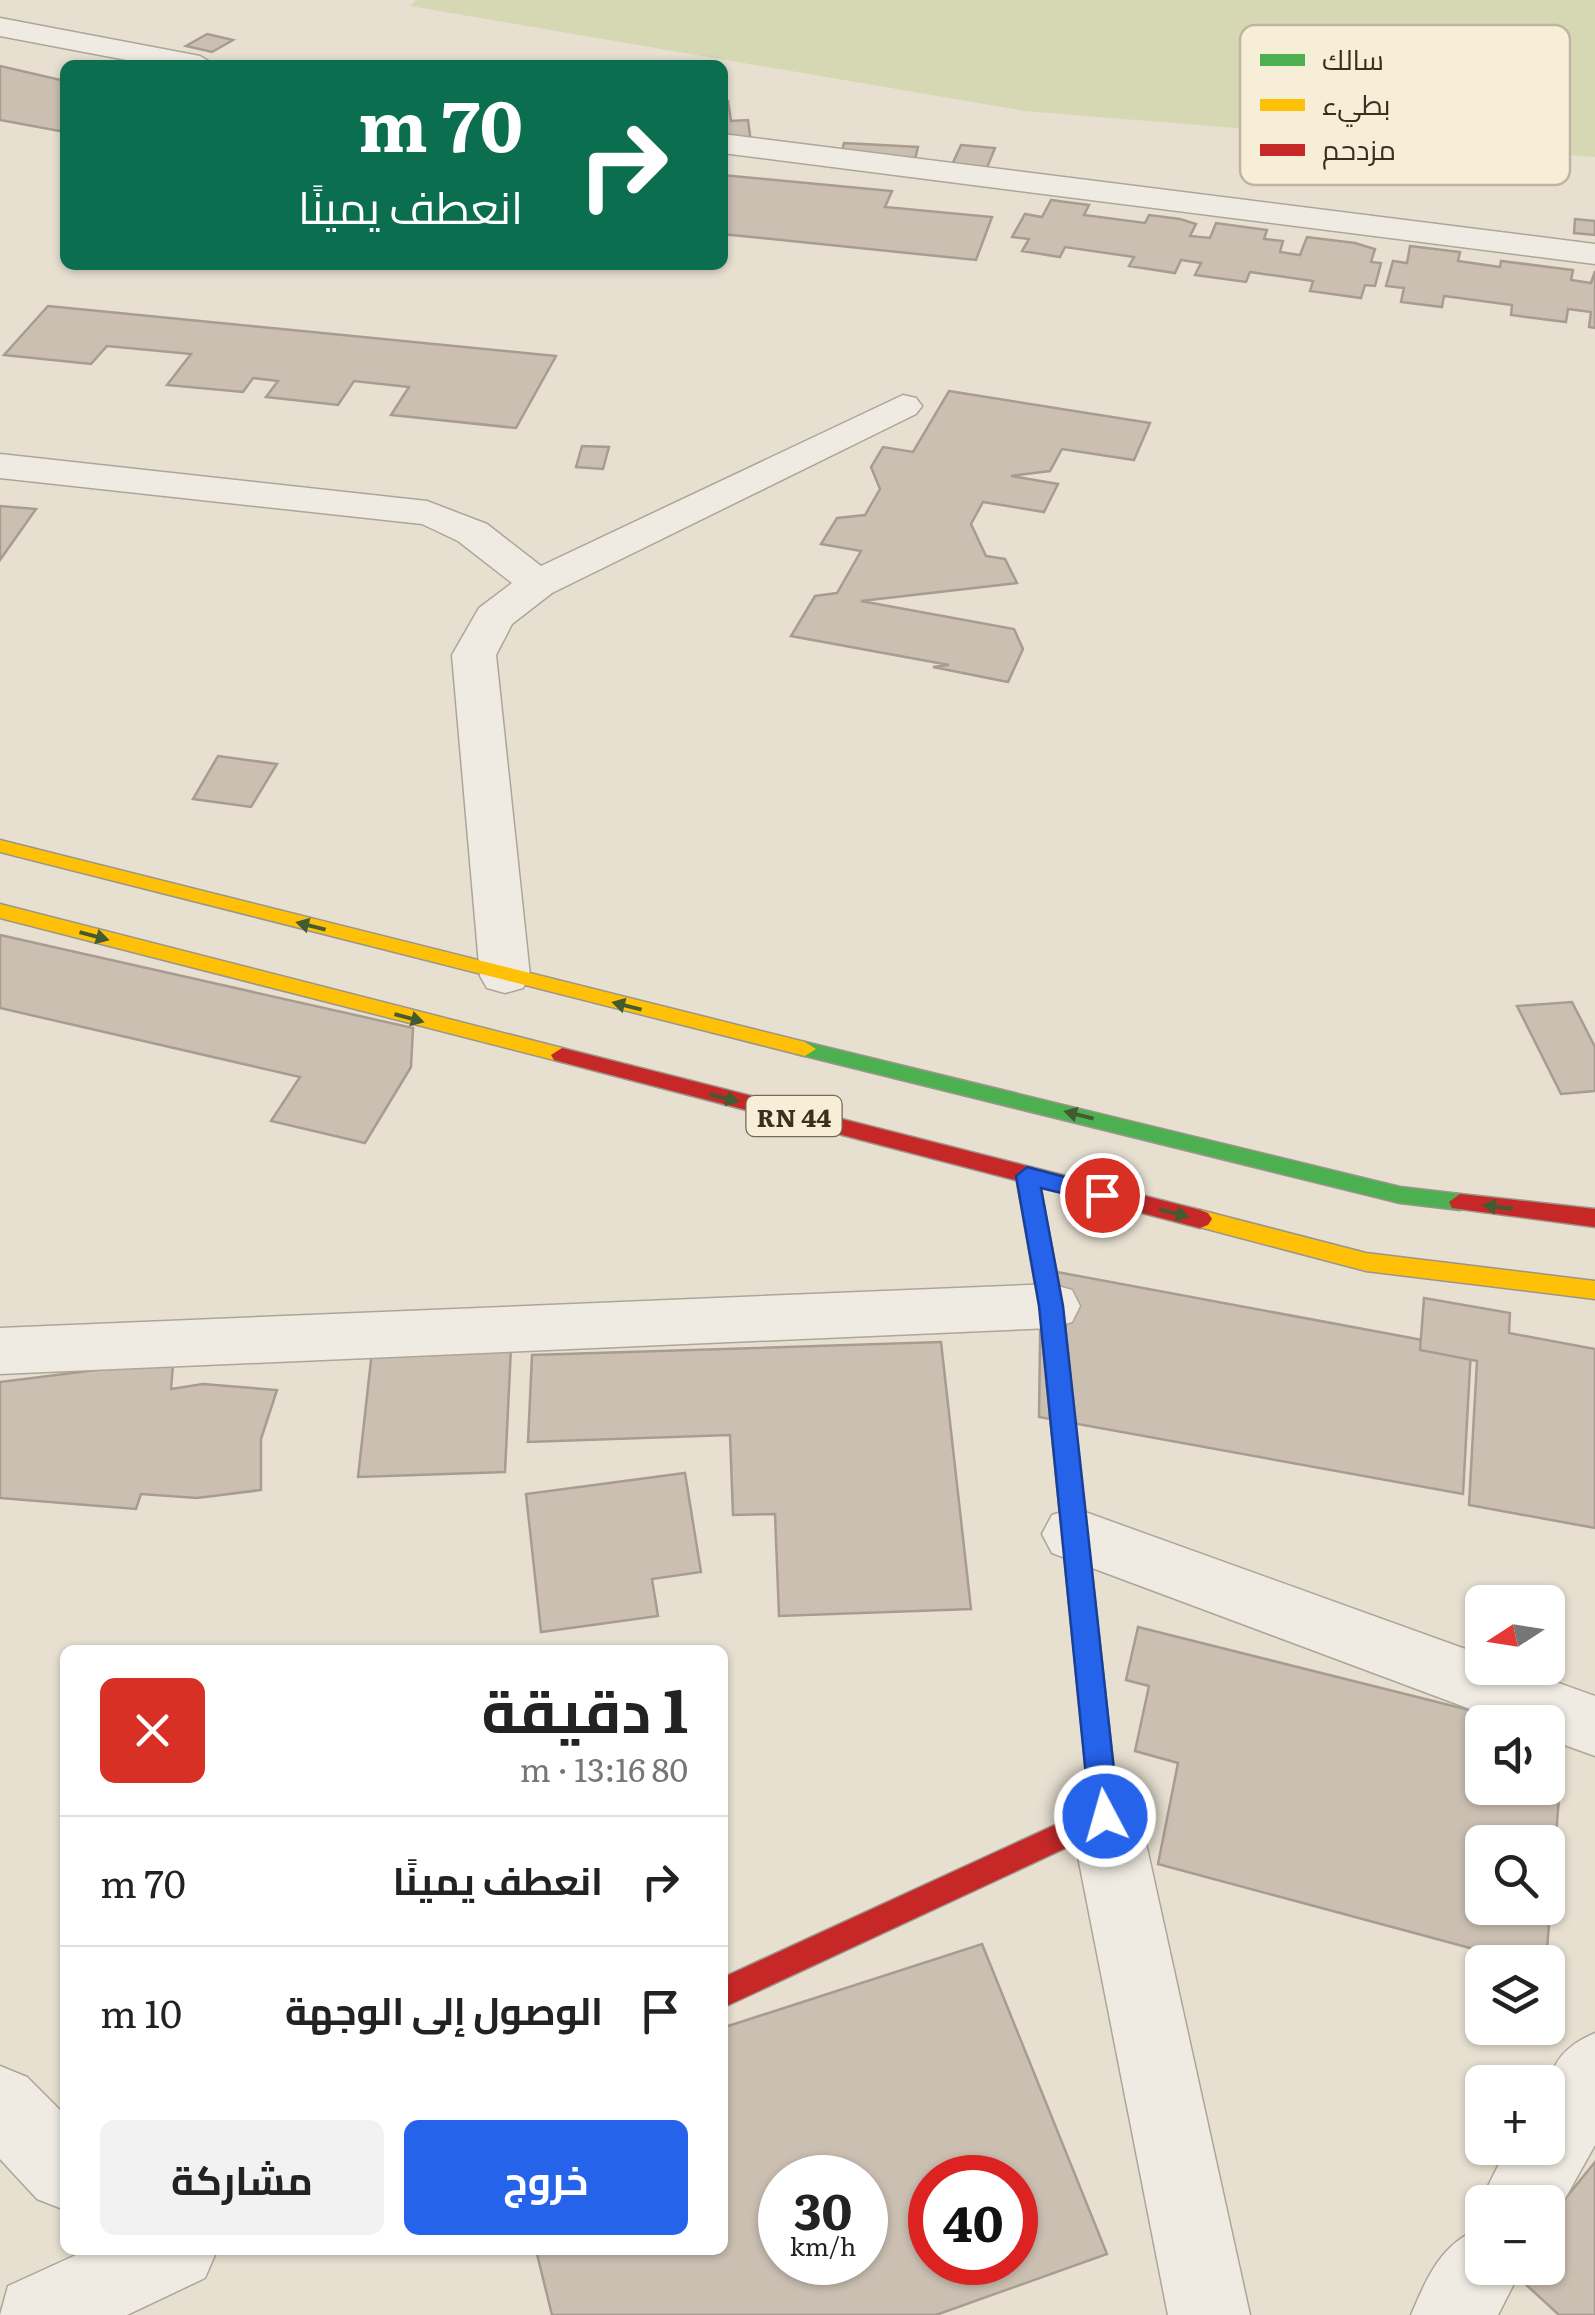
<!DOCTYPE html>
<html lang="ar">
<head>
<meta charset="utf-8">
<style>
  :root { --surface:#fff; --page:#f2f2f2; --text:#222; --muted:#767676; --line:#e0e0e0; --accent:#2563eb }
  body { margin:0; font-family:Literata,Cairo,serif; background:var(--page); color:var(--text); direction:rtl; height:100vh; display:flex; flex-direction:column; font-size:38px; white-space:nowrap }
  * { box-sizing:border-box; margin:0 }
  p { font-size:32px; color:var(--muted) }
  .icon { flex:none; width:55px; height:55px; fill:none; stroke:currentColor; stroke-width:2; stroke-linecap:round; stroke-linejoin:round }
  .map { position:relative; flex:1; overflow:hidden; direction:ltr }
  .side { position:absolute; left:60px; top:1645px; width:668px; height:610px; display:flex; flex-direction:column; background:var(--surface); border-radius:15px; box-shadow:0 2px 8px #0004; direction:rtl }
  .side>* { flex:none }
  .hud { position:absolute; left:60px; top:60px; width:668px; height:210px; border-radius:15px; box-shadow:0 2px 8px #0004; direction:rtl; background:#0b6e4f; color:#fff; overflow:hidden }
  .needle { width:65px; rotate:258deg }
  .tools { position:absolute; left:1465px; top:1585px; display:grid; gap:20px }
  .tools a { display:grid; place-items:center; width:100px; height:100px; border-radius:15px; background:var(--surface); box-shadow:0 2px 8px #0004; font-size:50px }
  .speed { position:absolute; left:758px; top:2155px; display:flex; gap:20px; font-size:50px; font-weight:700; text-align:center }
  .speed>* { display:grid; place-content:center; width:130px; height:130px; border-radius:50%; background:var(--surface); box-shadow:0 2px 8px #0004; line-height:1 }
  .speed small { font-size:25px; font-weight:400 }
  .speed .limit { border:15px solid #d22; background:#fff; color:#111 }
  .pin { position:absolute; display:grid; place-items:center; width:85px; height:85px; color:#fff; margin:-42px; border:5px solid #fff; border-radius:50%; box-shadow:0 2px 10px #0007 }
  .me { position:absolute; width:110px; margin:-55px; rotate:354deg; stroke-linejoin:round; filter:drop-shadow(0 0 8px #0008) }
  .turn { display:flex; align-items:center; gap:35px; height:210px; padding:0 40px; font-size:45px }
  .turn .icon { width:130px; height:130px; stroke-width:2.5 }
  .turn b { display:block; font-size:70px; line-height:85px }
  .round { display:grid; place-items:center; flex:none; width:105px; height:105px; border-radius:15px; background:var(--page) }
  .overview { display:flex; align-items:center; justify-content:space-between; height:170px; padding:0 40px }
  h1 { font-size:60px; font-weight:700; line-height:75px }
  .button { display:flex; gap:20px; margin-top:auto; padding:20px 40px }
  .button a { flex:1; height:115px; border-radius:15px; background:var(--accent); color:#fff; font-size:40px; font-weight:700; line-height:115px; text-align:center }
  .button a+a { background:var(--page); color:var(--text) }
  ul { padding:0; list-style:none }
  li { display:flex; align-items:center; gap:30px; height:130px; padding:0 40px; border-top:2px solid var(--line) }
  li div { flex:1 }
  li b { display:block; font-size:38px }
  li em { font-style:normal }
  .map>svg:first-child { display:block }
</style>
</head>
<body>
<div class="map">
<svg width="1595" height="2315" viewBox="0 0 1595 2315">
  <rect width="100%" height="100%" fill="#e7e0d1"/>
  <path fill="#d6d7b3" d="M416,0H1595V157L1025,111L410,6Z"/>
  <g fill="#cbbfb2" stroke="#a89c90" stroke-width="2.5" fill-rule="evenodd">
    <path d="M207,34L233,40L212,52L186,46Z"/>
    <path d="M0,66L65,81V132L0,120Z"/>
    <path d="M722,101H728L731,121L748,120L752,150L722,145Z"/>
    <path d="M844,143L918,147L914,163L840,159Z"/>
    <path d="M961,145L995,148L986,170L951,167Z"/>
    <path d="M722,175L892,191L885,207L992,217L976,260L722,234Z"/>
    <path d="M1051,200L1089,205L1084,215L1145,223L1149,215L1180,219L1196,224L1190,236L1210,238L1216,223L1267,230L1264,239L1283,241L1280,252L1300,255L1307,237L1355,243L1375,249L1371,262L1381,263L1375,286L1365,285L1361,298L1310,291L1313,281L1250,272L1246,282L1195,275L1201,263L1181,260L1175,273L1129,266L1134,257L1065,247L1060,257L1022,251L1029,239L1012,237L1025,214L1042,217Z"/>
    <path d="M1575,219L1595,221V235L1574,233Z"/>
    <path d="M1410,246L1460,252L1458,261L1500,267L1501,261L1573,270L1571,280L1591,283L1595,271V328L1589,327L1591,312L1568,309L1566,322L1511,315L1512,305L1444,296L1442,307L1401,302L1404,288L1386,286L1393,261L1407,263Z"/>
    <path d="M48,306L556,356L516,428L391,415L409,387L354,381L338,405L266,397L278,381L253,378L243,392L167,385L191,354L107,346L91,364L4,355Z"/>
    <path d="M949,391L1150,423L1134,460L1062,449L1050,471L1011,476L1058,484L1044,512L983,502L971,524L986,556L1005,559L1017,583L861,601L1014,629L1023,649L1008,682L933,667L949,665L791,636L815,596L837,593L861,551L821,544L837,518L865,515L880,489L871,467L883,447L913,452Z"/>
    <path d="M582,446L609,447L603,469L576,467Z"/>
    <path d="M0,506L36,509L0,560Z"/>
    <path d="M218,756L277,764L251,807L193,799Z"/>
    <path d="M0,935L413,1028L411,1067L365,1143L271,1121L300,1077L0,1008Z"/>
    <path d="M1572,1002L1595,1047V1091L1561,1094L1517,1006Z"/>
    <path d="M1041,1269L1471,1349L1463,1494L1039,1417Z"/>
    <path d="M1424,1298L1510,1313L1509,1333L1595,1349V1528L1469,1505L1477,1361L1420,1350Z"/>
    <path d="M941,1342L971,1609L779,1616L775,1514L733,1515L730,1435L528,1442L532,1355Z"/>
    <path d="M511,1347L505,1472L358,1477L372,1351Z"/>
    <path d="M152,1363L173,1365L171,1389L203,1384L277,1390L261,1439V1490L197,1498L141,1494L136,1509L0,1498V1382Z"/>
    <path d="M685,1473L701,1572L652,1579L658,1616L541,1632L526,1494Z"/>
    <path d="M1138,1627L1517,1722H1482V1788H1548V1730L1564,1734L1546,1962H1522L1158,1864L1178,1763L1135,1751L1149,1686L1126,1680ZM1482,1842H1548V1908H1482Z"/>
    <path d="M982,1944L1107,2254L936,2315H552L536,2250H722V2028ZM780,2178H865V2262H780ZM930,2178H1015V2262H930Z"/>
    <path d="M1595,2162V2315H1559L1508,2268H1548V2220Z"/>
  </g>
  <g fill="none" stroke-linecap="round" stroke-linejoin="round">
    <g stroke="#ada599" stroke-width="3">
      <g id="street">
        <path d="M0,18L200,56L215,65H153L0,36Z"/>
        <path d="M722,134L1595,244V264L722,153Z"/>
        <path d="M903,395L916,398L922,406L916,414L552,593L512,624L496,655L530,976L523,988L505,993L487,988L480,976L452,655L479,608L512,583L458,541L422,524L0,478V454L427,501L487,524L541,566Z"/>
        <path d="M1051,1284L1072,1290L1080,1306L1072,1322L1051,1328L0,1374V1328Z"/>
        <path d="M1074,1508L1482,1655V1668H1517L1595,1696V1756L1548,1739V1722H1505L1052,1553L1042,1534L1052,1515Z"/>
        <path d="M1105,1784L1130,1793L1140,1816L1250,2315H1168L1070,1816L1080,1793Z"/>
        <path d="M1595,2033V2145L1548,2229V2202H1482V2209L1480,2202L1507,2148H1548C1548,2094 1538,2057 1595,2033Z"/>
        <path d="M0,2066L27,2077L65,2115V2210L37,2199L0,2159Z"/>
        <path d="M1482,2227V2268H1522L1498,2315H1411C1428,2275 1441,2244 1482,2227Z"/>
        <path d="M87,2250H217L205,2278L127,2315H0L8,2286Z"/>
      </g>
    </g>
    <g stroke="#9c958a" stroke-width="3">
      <g id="fast">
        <path d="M805,1042L1400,1187L1460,1194L1471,1202L1460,1210L1400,1203L797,1054L794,1049L797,1044Z"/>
        <path d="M1027,1168L1038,1176L1063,1306L1074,1415L1071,1422L1062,1425L1053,1422L1050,1415L1039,1306L1016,1176Z"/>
      </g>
    </g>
    <g stroke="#9c958a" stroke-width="3">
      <g id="slow">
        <path d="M0,840L805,1042L816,1049L805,1056L0,852Z"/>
        <path d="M0,904L562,1048L573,1055L562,1062L0,918Z"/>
        <path d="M1200,1210L1366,1253L1595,1281V1299L1366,1271L1192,1225L1188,1219L1192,1213Z"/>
      </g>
    </g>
    <g stroke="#9c958a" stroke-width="3">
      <g id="jam">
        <path d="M562,1048L1200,1210L1208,1213L1212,1219L1208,1225L1200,1228L554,1060L551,1055Z"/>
        <path d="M1460,1194L1595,1209V1227L1452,1208L1449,1202Z"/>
        <path d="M1062,1405L1071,1408L1074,1415L1119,1816L1115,1825L722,2008V1978L1090,1809L1050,1415L1053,1408Z"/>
      </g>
    </g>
    <use href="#street" fill="#efebe3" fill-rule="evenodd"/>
    <use href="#fast" fill="#4caf50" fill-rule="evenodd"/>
    <use href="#slow" fill="#ffc107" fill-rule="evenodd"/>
    <use href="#jam" fill="#c62828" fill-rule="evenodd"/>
  </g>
  <defs><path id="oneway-solid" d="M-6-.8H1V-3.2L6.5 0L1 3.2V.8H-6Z" transform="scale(2.5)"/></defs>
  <g fill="#425b31">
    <use href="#oneway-solid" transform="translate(311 926) rotate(-166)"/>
    <use href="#oneway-solid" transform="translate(94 936) rotate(15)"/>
    <use href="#oneway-solid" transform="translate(627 1006) rotate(-166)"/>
    <use href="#oneway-solid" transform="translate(409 1018) rotate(15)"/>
    <use href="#oneway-solid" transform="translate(724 1098) rotate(14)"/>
    <use href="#oneway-solid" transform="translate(1079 1115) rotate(-166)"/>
    <use href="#oneway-solid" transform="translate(1498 1207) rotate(-173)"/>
    <use href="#oneway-solid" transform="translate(1174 1213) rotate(14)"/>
  </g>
  <path fill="#2563eb" stroke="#184099" stroke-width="2.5" d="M1027,1167L1110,1189L1114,1195L1102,1203L1041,1188L1063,1306L1119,1816L1115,1826L1105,1830L1095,1826L1090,1816L1039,1306L1016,1176Z"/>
  <g text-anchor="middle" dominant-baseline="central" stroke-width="10" stroke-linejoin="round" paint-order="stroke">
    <rect fill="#f7eed8" stroke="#756857" stroke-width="2.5" x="746.5" y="1096" width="95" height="40" rx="8"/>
    <g font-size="25" font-weight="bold" fill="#3d2e20">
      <text x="794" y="1116">RN 44</text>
    </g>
  </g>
  <rect x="1240" y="25" width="330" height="160" rx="15" fill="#f7eed8" stroke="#bfb4a1" stroke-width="2.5"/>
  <rect x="1260" y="54" width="45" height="12" fill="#4caf50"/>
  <rect x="1260" y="99" width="45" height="12" fill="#ffc107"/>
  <rect x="1260" y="144" width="45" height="12" fill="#c62828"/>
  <g font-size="28" fill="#3d2e20">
    <text x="1322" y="70">سالك</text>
    <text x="1322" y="115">بطيء</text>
    <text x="1322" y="160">مزدحم</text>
  </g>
</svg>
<div class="tools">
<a><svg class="needle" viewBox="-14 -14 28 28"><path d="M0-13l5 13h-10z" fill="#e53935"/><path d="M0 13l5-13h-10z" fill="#767676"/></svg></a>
<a><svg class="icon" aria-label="sound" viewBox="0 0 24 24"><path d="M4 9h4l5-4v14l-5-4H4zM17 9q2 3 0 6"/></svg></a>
<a><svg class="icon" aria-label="search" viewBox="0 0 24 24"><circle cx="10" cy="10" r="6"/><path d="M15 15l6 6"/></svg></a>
<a><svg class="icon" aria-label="layers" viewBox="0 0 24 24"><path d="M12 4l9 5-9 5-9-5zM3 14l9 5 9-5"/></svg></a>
<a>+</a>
<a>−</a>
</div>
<div class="speed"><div>30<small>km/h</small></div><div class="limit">40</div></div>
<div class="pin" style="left:1102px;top:1195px;background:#d93025"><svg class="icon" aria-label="arrive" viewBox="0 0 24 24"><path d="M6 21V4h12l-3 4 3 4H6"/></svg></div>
<svg class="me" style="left:1105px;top:1816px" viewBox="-20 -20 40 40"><circle r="17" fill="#2563eb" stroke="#fff" stroke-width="3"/><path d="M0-11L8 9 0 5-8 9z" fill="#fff"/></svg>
<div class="hud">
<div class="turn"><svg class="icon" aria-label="right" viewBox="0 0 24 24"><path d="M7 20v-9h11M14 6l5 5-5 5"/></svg><div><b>70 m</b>انعطف يمينًا</div></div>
</div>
<section class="side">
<div class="overview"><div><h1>1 دقيقة</h1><p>80 m · 13:16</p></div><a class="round" style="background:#d93025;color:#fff"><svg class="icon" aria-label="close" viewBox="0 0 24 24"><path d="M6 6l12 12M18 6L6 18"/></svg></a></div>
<ul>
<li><svg class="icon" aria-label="right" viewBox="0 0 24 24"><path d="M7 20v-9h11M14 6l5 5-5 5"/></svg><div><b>انعطف يمينًا</b></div><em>70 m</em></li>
<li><svg class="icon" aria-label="arrive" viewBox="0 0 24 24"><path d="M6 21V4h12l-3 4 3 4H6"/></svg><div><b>الوصول إلى الوجهة</b></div><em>10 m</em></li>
</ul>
<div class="button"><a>خروج</a><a>مشاركة</a></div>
</section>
</div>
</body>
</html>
